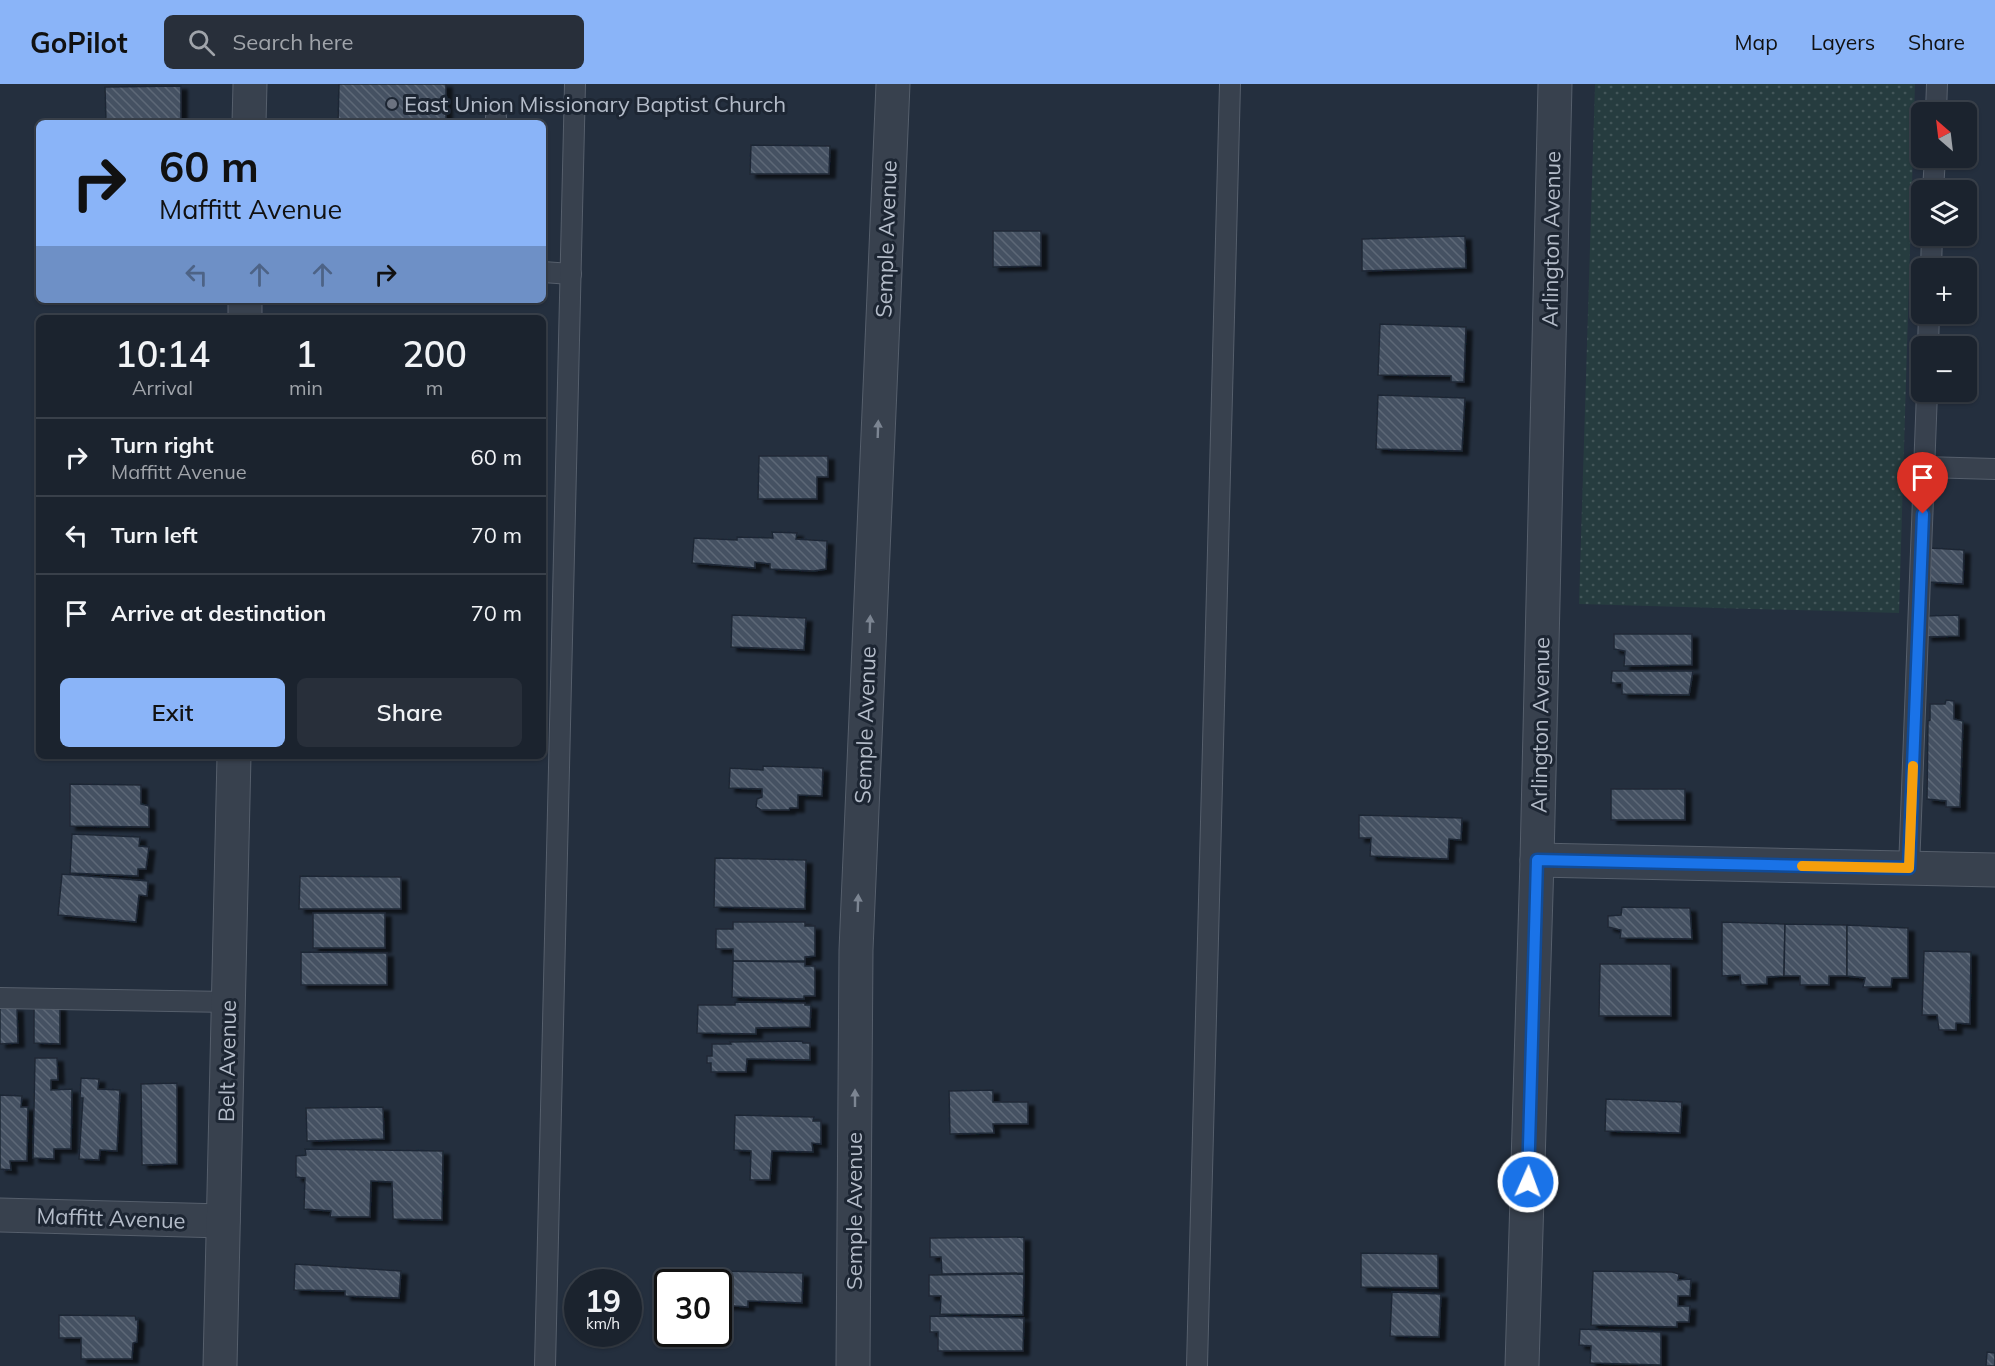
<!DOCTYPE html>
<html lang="en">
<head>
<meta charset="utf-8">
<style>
  :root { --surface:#1b232e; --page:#282f3a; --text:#f1f3f6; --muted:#a0a4aa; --line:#39404a; --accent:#8ab4f8 }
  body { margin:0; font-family:Mulish,sans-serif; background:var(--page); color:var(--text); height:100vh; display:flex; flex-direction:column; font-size:22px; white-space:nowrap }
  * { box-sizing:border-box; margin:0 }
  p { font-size:20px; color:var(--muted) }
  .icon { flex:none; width:33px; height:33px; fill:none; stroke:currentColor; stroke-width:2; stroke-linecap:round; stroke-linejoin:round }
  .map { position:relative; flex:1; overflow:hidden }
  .panel { position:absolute; left:36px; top:231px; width:510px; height:444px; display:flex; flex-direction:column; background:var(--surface); border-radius:9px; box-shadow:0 2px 4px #0004,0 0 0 2px var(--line) }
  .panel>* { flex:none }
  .top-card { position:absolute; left:36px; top:36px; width:510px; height:183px; border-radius:9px; box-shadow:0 2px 4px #0004,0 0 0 2px var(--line); background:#8ab4f8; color:#111; overflow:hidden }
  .needle { width:39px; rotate:332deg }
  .buttons { position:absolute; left:1911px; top:18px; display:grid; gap:12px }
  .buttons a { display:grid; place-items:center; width:66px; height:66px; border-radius:9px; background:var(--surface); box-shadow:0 2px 4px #0004,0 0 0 2px var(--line); font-size:30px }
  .speed { position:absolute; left:564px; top:1185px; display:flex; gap:12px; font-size:30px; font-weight:700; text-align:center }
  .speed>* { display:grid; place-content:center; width:78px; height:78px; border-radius:50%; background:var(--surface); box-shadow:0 2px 4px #0004,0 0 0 2px var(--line); line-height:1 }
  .speed small { font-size:15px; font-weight:400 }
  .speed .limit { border:3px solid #111; border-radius:9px; background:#fff; color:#111 }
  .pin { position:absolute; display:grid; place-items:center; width:51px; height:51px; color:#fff; margin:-62px -26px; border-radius:50% 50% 50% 0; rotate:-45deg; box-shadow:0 0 6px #0007 }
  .pin .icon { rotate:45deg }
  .me { position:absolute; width:66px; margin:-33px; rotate:2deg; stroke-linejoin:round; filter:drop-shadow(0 0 4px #0008) }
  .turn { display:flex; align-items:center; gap:21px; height:126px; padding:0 24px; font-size:27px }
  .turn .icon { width:78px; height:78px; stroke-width:2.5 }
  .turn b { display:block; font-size:42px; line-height:51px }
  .lanes { display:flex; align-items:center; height:57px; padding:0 24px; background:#0003; justify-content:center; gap:30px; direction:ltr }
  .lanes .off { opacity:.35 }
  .eta { display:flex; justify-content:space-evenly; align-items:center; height:102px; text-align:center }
  .eta b { font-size:36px; font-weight:600; line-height:42px }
  .cta { display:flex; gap:12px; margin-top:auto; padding:12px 24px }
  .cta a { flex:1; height:69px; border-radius:9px; background:var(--accent); color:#111; font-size:24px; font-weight:600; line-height:69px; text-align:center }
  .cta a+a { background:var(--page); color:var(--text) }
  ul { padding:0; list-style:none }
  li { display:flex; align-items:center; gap:18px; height:78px; padding:0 24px; border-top:2px solid var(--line) }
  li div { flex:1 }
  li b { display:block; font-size:22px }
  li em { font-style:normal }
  header { display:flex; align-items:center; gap:36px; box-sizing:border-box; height:84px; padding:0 30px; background:var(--accent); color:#111 }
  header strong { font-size:28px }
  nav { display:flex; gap:33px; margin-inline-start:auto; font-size:21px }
  .search { width:420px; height:54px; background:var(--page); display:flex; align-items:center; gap:15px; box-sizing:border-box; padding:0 21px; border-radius:9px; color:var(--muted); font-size:22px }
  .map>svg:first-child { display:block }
</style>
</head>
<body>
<header>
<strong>GoPilot</strong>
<div class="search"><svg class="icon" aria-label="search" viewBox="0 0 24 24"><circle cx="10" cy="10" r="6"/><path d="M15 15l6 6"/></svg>Search here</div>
<nav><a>Map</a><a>Layers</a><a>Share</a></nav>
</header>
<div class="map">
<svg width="1995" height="1282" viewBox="0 0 1995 1282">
  <defs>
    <pattern id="grass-dots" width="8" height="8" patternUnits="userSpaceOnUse" patternTransform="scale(1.5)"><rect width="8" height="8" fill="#263c3f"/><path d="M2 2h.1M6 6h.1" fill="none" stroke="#435659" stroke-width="1.8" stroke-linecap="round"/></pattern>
    <pattern id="building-back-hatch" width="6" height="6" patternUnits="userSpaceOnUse" patternTransform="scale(1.5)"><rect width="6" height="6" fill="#455162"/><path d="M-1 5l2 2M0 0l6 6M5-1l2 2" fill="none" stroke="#5d6877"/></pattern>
    <filter id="shadow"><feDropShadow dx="6" dy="4" stdDeviation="1.5" flood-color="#0009"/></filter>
  </defs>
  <rect width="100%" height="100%" fill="#242f3e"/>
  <path fill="url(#grass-dots)" d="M1595,0H1915L1899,529L1579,520Z"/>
  <g fill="url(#building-back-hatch)" stroke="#1f2835" stroke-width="1.5" filter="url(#shadow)">
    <path d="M339,0H446V39H338Z"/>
    <path d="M181,2V36L106,37L105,3Z"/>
    <path d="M751,61L830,62L829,90H750Z"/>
    <path d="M993,147H1041V182L993,183Z"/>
    <path d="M1465,152L1466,184L1362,187V155Z"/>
    <path d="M1380,240L1466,243L1464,298H1451V292L1378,291Z"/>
    <path d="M1378,311L1465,314L1462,367L1376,365Z"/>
    <path d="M759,372H828V393H817V415H758Z"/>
    <path d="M772,448L797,449L796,455L827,457L826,485L814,487L770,485V480L755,478V484L692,479L694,454L737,456V453L773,454Z"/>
    <path d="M1931,464L1964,466L1963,500L1929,498Z"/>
    <path d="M732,531L806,534L804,566L731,563Z"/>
    <path d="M1959,531V552L1926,553V532Z"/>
    <path d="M1614,550H1692V581L1624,582L1625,567L1614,565Z"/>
    <path d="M1612,587H1693L1689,611L1622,610V599H1611Z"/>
    <path d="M1946,616L1954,617V635L1963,637L1960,723H1946V717L1927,715L1928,637L1930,636V620H1945Z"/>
    <path d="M763,682L823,684L822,712L798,711V724H790L789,726H761L756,723L757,715L762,713V705L729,704L730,684L763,686Z"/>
    <path d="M70,700L141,701V720L149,722V743L70,742Z"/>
    <rect x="1611" y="705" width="74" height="31"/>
    <path d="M1359,731L1462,734L1461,756L1449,755L1448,775L1370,772L1371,754H1359Z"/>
    <path d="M72,750L140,753L139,762L149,763L146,785H138V792L70,789Z"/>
    <path d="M715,774L806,776L805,825L714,823Z"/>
    <path d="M62,790L148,797L147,812L139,811L136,838L58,831Z"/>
    <path d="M300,792L401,793V825H299Z"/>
    <path d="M1622,823L1690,824L1692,855L1620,854L1621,846L1608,843V832L1621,831Z"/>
    <rect x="313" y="829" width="72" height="35"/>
    <path d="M733,838H805V842H815V872L805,873V877H733V865H716V845H733Z"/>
    <path d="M1722,838L1785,840L1784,892L1767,893V900L1741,901L1740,891L1722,892Z"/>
    <path d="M1785,840L1847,841V892H1829V901H1800V892H1784Z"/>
    <path d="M1847,841L1908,844V894H1892L1891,903H1863L1865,894L1847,892Z"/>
    <path d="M1924,867L1971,868L1970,940L1956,939V946H1939L1937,931H1922Z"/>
    <path d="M301,868L387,869V901H301Z"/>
    <path d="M733,877L805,878V882H815V912H804V915L732,913Z"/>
    <path d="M1600,880H1671V932H1599Z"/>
    <path d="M735,918L805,919V921H811L810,943L756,944V950L697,949L698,921H735Z"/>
    <path d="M34,923H60V960L34,959Z"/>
    <path d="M0,924H17L18,959L0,960Z"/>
    <path d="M802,957L803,959H810V976L747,975L746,988H711V979H707V972H712V960H731L730,958Z"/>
    <path d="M35,974H57L58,996H51V1006L72,1005L71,1065H54V1075L33,1074Z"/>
    <path d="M81,994L99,995L98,1005L120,1006L117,1067L100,1066L99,1076L79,1075L83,1014H80Z"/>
    <path d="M177,999V1080L142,1081L141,1000Z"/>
    <path d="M993,1006V1018H1028V1040H993L994,1049L950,1050L949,1007Z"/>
    <path d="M0,1011L22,1012L21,1023H28L27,1077H10L11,1086L0,1085Z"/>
    <path d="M1606,1015L1682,1018L1680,1049L1605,1047Z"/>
    <path d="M383,1023L384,1055L307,1057L306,1024Z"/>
    <path d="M735,1031L814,1033L813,1037H821V1060L812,1059L813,1068L772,1067L770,1096H750L751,1067L734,1066Z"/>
    <path d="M305,1065L443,1067L442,1136L393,1135L392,1098L371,1097L370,1133H330L331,1127L304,1125L305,1094L296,1093V1072L306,1071Z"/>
    <path d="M1024,1153V1189L942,1190L941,1173H930V1154Z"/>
    <path d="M1361,1169L1438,1170V1204L1361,1203Z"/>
    <path d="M295,1180L401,1187L399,1214L345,1212V1207L294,1206Z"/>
    <path d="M723,1187L803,1189L802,1219L748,1217V1223L721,1221V1212H718V1198H697V1191L722,1192Z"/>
    <path d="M1593,1187L1672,1188L1679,1190L1678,1196L1691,1195L1690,1212H1678V1222H1690L1689,1238H1677V1243L1591,1241Z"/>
    <path d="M1024,1190L1023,1231L940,1230L941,1212H929V1191Z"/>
    <path d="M1392,1208L1441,1210L1439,1253L1390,1252Z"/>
    <path d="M59,1231L135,1232L136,1236L138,1235L137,1258L133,1259L132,1275H81V1254H59Z"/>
    <path d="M930,1232L1024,1234L1023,1267H938V1248H930Z"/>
    <path d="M1580,1245L1661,1248V1281L1590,1279L1591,1262L1579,1261Z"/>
    <path d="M1987,1268L1995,1269V1282H1986Z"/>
  </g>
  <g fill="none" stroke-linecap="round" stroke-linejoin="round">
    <g stroke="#565f6c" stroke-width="22">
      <g id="service">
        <path d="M1936,28L1937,0"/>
        <path d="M496,39V33"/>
        <path d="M1933,106L1935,74"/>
        <path d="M1931,184L1932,152"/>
        <path d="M543,188L571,190"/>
        <path d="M1928,262L1929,230"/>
        <path d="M1924,383L1995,385"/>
        <path d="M1909,785L1927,308"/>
        <path d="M0,914L228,918"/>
        <path d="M545,1282L575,0"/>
        <path d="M1197,1282L1230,0"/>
      </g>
    </g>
    <g stroke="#565f6c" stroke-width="35">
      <g id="minor">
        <path d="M249,39L250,0"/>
        <path d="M245,234V216"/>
        <path d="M1537,776L1995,786"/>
        <path d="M0,1131L223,1137"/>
        <path d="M220,1282L234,672"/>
        <path d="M853,1282L856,866L893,0"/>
        <path d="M1522,1282L1537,776L1555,0"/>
      </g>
    </g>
    <use href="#service" stroke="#38414e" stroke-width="20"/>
    <use href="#minor" stroke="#38414e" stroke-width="33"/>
  </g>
  <defs><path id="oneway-solid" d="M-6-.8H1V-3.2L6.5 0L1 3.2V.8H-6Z" transform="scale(1.5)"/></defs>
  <g fill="#7c8592">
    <use href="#oneway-solid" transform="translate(878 345) rotate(-88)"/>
    <use href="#oneway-solid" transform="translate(870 540) rotate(-88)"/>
    <use href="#oneway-solid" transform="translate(858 819) rotate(-88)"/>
    <use href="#oneway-solid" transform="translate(855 1014) rotate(-90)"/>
  </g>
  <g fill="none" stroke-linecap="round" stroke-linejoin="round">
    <g stroke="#114b97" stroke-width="15">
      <path id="route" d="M1528,1098L1537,776L1909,784L1923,430"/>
    </g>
    <use href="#route" stroke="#1a73e8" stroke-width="10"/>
    <path stroke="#f59e0b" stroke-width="10" d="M1802,782L1909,784L1913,682"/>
  </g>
  <circle fill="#6b7280" stroke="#1d2633" stroke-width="2" cx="392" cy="20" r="6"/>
  <g text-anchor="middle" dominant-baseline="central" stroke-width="6" stroke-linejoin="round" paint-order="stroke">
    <g font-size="22" fill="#b4bcc9" stroke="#1d2633" text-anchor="start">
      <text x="404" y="20">East Union Missionary Baptist Church</text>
    </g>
    <g font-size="22" fill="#b4bcc9" stroke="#1d2633">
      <text transform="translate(886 155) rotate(-88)">Semple Avenue</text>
      <text transform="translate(1551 155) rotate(-89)">Arlington Avenue</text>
      <text transform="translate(865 641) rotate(-88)">Semple Avenue</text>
      <text transform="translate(1540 641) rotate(-89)">Arlington Avenue</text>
      <text transform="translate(227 977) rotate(-89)">Belt Avenue</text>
      <text transform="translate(854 1127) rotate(-90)">Semple Avenue</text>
      <text transform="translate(111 1134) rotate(2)">Maffitt Avenue</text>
    </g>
  </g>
</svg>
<div class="buttons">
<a><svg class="needle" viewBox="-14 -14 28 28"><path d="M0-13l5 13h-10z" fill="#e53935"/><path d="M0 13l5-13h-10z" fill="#a0a4aa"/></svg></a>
<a><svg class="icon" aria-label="layers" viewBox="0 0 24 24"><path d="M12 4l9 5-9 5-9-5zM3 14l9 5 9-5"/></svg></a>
<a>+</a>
<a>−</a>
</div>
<div class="speed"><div>19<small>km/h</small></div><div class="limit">30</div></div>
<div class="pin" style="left:1923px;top:430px;background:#d93025"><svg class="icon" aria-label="arrive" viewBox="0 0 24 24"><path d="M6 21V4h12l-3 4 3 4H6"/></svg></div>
<svg class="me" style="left:1528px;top:1098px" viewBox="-20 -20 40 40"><circle r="17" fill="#1a73e8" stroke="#fff" stroke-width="3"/><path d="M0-11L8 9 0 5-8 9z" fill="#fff"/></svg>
<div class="top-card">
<div class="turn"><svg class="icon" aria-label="right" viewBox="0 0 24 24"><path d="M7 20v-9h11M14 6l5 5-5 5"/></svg><div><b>60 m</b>Maffitt Avenue</div></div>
<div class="lanes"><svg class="icon off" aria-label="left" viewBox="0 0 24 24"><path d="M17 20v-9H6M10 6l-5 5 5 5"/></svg><svg class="icon off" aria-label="ahead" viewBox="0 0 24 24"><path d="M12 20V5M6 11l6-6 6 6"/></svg><svg class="icon off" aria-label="ahead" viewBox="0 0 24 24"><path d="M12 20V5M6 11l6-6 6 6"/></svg><svg class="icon" aria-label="right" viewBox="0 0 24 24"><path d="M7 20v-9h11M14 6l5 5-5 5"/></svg></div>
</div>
<section class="panel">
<div class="eta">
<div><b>10:14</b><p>Arrival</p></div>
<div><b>1</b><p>min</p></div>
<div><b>200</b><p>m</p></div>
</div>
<ul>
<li><svg class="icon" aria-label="right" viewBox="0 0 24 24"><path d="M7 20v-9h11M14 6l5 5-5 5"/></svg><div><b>Turn right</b><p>Maffitt Avenue</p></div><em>60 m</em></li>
<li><svg class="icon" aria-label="left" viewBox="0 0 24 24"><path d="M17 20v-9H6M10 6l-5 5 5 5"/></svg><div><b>Turn left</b></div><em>70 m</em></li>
<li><svg class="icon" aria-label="arrive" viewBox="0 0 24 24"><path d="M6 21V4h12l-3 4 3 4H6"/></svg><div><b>Arrive at destination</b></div><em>70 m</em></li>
</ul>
<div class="cta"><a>Exit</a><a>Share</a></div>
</section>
</div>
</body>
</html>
